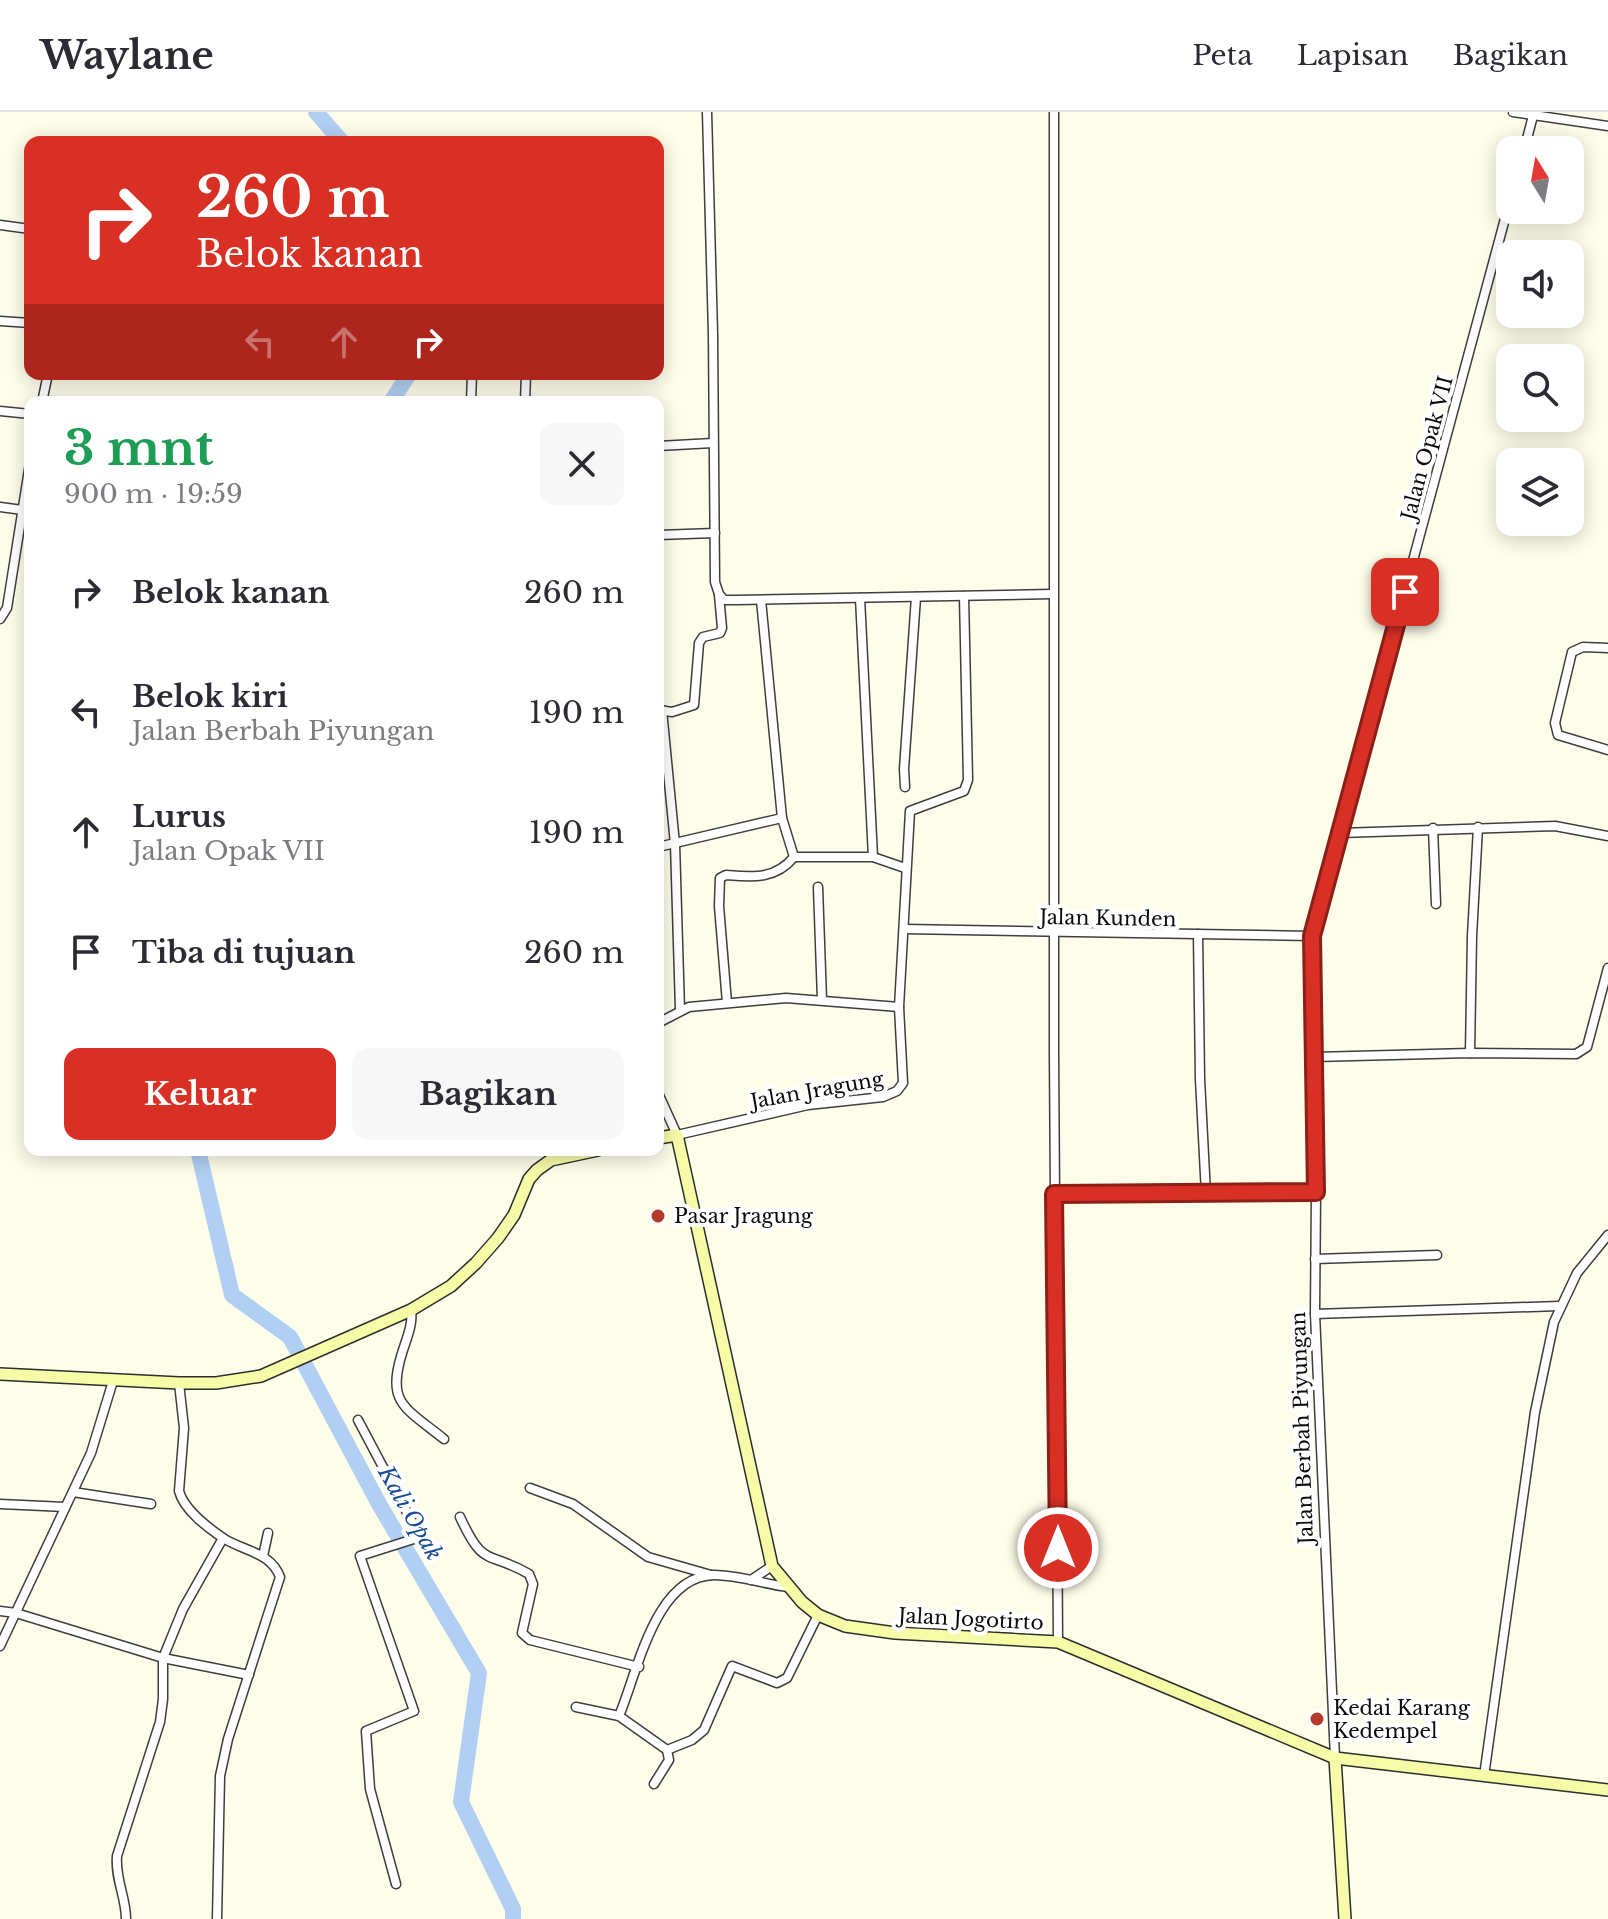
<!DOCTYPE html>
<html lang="id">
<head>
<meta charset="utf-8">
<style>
  :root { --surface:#fff; --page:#f7f7f7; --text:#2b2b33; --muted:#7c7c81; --line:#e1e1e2; --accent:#d93025 }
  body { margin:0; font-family:"Libre Baskerville",serif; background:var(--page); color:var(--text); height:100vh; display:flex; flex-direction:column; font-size:30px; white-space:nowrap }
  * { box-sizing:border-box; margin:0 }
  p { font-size:26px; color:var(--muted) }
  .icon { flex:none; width:44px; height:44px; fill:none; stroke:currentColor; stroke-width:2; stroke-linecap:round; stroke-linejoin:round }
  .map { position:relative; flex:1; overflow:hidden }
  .details { position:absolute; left:24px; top:284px; width:640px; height:760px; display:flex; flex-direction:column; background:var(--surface); border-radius:16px; box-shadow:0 4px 20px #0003 }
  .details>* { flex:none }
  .banner { position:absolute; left:24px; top:24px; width:640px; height:244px; border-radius:16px; box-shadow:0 4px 20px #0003; background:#d93025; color:#fff; overflow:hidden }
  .needle { width:52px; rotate:349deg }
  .tools { position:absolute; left:1496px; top:24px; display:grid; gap:16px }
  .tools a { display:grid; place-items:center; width:88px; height:88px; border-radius:16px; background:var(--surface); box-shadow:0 4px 20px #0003; font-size:40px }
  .pin { position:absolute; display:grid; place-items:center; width:68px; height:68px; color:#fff; margin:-34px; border-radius:16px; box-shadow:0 4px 12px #0006 }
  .me { position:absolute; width:88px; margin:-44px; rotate:0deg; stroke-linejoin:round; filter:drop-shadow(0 0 6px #0008) }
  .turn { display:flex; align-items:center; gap:28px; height:168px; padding:0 40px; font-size:36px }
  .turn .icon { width:104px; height:104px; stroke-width:2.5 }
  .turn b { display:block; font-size:56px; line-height:68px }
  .lanes { display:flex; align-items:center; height:76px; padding:0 40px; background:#0003; justify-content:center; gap:40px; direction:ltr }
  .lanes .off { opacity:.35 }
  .round { display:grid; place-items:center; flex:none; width:84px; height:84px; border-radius:16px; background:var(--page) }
  .head { display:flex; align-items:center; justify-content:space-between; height:136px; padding:0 40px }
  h1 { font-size:48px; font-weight:700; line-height:60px; color:#1e9e55 }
  .primary-button { display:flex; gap:16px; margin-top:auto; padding:16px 40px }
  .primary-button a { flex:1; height:92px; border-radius:16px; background:var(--accent); color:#fff; font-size:32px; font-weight:700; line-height:92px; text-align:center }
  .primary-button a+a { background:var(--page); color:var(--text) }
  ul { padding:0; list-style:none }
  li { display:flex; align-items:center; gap:24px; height:120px; padding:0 40px }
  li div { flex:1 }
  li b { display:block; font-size:30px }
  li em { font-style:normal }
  header { display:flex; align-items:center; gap:48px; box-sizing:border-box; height:112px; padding:0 40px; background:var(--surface); border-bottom:2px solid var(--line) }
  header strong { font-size:38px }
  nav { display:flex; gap:44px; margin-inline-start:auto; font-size:28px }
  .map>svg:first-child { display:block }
</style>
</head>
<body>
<header>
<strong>Waylane</strong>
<nav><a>Peta</a><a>Lapisan</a><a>Bagikan</a></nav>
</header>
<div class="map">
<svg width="1608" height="1807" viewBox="0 0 1608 1807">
  <rect width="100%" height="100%" fill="#fefdea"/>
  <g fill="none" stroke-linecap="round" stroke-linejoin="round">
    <g stroke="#b1cff3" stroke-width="16">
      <path d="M316,0L342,30"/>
      <path d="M391,290L409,262"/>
      <path d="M198,1038L232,1183L290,1225L379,1392L479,1561L461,1690L513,1797V1807"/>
    </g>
    <g stroke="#3e3e3e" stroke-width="11">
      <g id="street">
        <path d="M707,0L713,222L715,470L719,482L724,488H737L1052,482"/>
        <path d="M1054,0V940L1058,1530"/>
        <path d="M1513,0L1608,14"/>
        <path d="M1524,38L1534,0"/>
        <path d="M0,113L30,117"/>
        <path d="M0,209L30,211"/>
        <path d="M42,290L48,262"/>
        <path d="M471,290L472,262"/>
        <path d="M525,290L526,262"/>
        <path d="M0,299L30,302"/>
        <path d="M658,334L713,331"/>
        <path d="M0,395L30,399"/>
        <path d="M658,423L715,421"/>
        <path d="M860,486L873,745"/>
        <path d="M761,488L782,706L794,745H873L905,756"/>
        <path d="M0,507L7,496L30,351"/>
        <path d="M1608,536L1583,535L1572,540L1555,611L1558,623L1608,638"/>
        <path d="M659,598L672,600L694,593L699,531L703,525L720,521L722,516L719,483"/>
        <path d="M662,598L675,732L680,898"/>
        <path d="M905,675L904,657L916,485"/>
        <path d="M1433,716L1436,792"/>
        <path d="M1340,721L1555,714L1608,724"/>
        <path d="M658,735L782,706"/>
        <path d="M818,775L822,888"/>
        <path d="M904,817L1312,824"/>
        <path d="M1198,822L1200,967L1206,1082"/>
        <path d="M727,891L719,794L720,766L726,763C752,765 775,768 794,745"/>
        <path d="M658,911L689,895L786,886L899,895"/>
        <path d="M1470,941L1472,824L1478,715"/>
        <path d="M1314,945L1470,941L1576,942L1587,935L1608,856"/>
        <path d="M658,981L677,1023L808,993L883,985L897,979L903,971L899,895L910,699L964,679L968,668L964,484"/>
        <path d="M1054,1082L1316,1080"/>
        <path d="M1315,1147L1437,1143"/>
        <path d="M411,1198C413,1210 408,1223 404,1235C385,1291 403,1294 444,1327"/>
        <path d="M1315,1202L1559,1194"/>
        <path d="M179,1271L184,1316L179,1379C184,1398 207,1415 223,1426C243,1439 271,1440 280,1465L228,1627L220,1664L217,1807"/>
        <path d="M358,1308L420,1425L360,1444L414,1599L366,1619L370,1677L396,1772"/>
        <path d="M530,1376L573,1392L648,1445L711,1463"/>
        <path d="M73,1380L151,1392"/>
        <path d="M0,1392L65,1395"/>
        <path d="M460,1405C484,1457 487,1438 529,1462L533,1472L522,1521L530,1528L639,1555"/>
        <path d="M263,1444L268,1421"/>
        <path d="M751,1468L772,1454"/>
        <path d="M0,1499L16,1501L163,1546L249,1563"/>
        <path d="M0,1534L91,1341L113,1269"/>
        <path d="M576,1595L619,1604L667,1638L669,1648L654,1672"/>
        <path d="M619,1604C638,1559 655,1464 714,1463C739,1463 763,1472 788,1475"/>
        <path d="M667,1638L692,1628L704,1618L732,1554L777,1571L787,1566L818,1503"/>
        <path d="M1335,1646L1315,1202L1316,1080L1312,824L1510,88"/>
        <path d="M1484,1664L1535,1300L1554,1210L1577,1161L1608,1123"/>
        <path d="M126,1807C126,1785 115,1767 117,1744L160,1610L163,1587V1546L183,1497L223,1426"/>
      </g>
    </g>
    <g stroke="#2d2d2d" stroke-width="14">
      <g id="secondary">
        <path d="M658,1026L677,1023L772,1454L802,1490L818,1503L845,1514L895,1521L1058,1530L1335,1646L1608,1678"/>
        <path d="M0,1262L179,1271H216L261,1264L411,1198L451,1174L476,1151L498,1126L514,1103L529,1067L537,1058L551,1048L598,1038"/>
        <path d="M1335,1646L1345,1807"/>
      </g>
    </g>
    <use href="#street" stroke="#fff" stroke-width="8"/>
    <use href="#secondary" stroke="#f6fba8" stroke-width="11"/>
  </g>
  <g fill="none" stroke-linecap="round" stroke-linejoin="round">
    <g stroke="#8d1f18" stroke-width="20">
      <path id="route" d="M1058,1436L1054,1082L1316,1080L1312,824L1405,480"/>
    </g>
    <use href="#route" stroke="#d93025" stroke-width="14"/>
  </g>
  <g fill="#b33b2b" stroke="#fff" stroke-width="3">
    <circle cx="658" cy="1104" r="8"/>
    <circle cx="1317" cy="1607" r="8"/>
  </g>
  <g text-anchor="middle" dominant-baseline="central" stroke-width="8" stroke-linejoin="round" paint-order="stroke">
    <g font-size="20" fill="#0b0b0b" stroke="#fff">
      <text transform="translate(1427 336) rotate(-75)">Jalan Opak VII</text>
      <text transform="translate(1108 806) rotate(1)">Jalan Kunden</text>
      <text transform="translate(817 978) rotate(-10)">Jalan Jragung</text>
      <text transform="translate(1302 1316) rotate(-92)">Jalan Berbah Piyungan</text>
      <text transform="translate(971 1507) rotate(3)">Jalan Jogotirto</text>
    </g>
    <g font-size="20" fill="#0b0b0b" stroke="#fff" text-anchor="start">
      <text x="674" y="1104">Pasar Jragung</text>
      <text x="1333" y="1596">Kedai Karang<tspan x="1333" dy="23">Kedempel</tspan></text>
    </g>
    <g font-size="22" font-style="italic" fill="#1b4b95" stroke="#fff">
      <text transform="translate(410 1401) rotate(60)">Kali Opak</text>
    </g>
  </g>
</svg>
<div class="tools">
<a><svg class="needle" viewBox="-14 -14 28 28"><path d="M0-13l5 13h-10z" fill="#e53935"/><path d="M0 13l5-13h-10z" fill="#7c7c81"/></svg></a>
<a><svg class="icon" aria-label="sound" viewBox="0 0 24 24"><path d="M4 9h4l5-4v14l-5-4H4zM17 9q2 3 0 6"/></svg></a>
<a><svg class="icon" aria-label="search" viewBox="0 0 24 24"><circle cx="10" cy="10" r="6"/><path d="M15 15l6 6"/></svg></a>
<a><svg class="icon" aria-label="layers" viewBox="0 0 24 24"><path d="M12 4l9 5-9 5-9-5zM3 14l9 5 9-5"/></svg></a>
</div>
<div class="pin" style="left:1405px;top:480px;background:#d93025"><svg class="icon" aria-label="arrive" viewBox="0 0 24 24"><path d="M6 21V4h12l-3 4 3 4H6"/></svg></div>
<svg class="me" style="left:1058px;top:1436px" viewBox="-20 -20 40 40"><circle r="17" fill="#d93025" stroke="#fff" stroke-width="3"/><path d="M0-11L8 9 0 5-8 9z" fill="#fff"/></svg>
<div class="banner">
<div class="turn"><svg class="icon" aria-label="right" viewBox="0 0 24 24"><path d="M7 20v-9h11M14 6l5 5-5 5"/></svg><div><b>260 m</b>Belok kanan</div></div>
<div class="lanes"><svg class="icon off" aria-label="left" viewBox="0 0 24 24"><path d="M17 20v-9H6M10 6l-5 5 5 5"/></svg><svg class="icon off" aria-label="ahead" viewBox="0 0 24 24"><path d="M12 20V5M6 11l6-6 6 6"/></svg><svg class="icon" aria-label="right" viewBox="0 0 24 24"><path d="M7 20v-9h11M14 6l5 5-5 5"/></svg></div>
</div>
<section class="details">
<div class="head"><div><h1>3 mnt</h1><p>900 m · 19:59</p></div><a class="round"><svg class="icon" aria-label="close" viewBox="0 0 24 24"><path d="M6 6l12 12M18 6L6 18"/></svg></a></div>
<ul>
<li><svg class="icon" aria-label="right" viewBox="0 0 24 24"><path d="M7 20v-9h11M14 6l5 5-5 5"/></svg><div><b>Belok kanan</b></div><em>260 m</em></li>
<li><svg class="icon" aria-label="left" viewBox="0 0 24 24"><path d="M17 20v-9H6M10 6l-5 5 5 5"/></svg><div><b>Belok kiri</b><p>Jalan Berbah Piyungan</p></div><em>190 m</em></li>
<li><svg class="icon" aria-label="ahead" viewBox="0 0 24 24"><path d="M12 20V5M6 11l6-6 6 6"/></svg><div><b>Lurus</b><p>Jalan Opak VII</p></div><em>190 m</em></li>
<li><svg class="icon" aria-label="arrive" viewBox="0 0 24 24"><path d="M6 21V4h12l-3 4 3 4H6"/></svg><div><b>Tiba di tujuan</b></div><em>260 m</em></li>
</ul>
<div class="primary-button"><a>Keluar</a><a>Bagikan</a></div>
</section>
</div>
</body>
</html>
